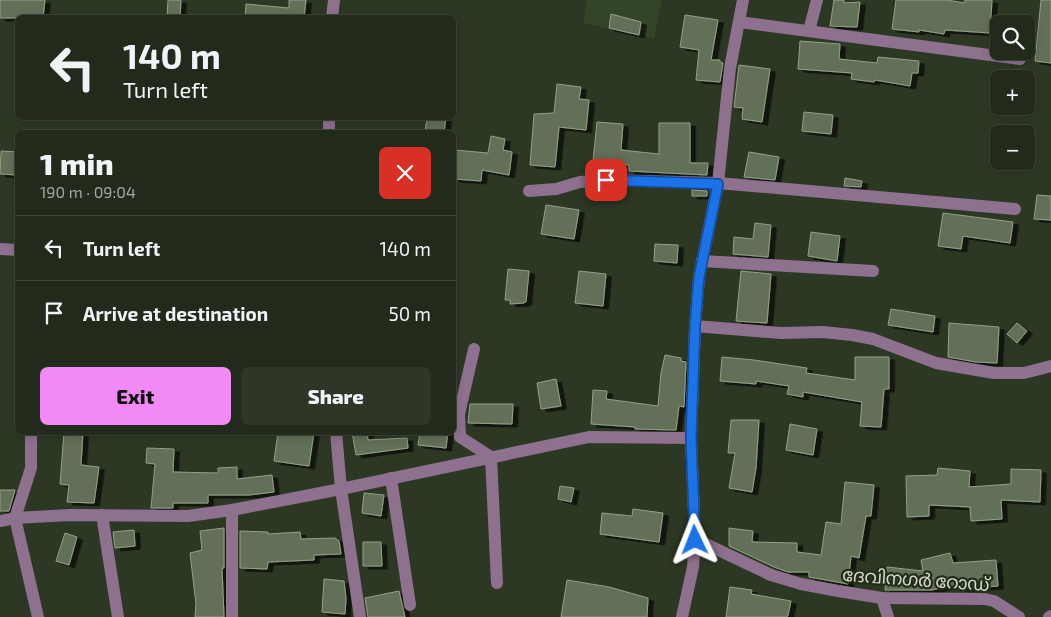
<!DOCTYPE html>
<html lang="en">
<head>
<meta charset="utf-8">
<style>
  :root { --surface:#222a1b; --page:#2e3628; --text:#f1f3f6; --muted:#a2a7a3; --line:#3f463a; --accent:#f18af4 }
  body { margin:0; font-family:"Exo 2","Noto Sans Malayalam",sans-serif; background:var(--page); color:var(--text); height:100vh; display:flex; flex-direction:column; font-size:19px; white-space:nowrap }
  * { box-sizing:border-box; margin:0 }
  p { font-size:16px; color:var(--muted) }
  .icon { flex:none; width:28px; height:28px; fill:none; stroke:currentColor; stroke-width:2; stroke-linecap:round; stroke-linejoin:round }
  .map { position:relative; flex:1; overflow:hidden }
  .panel { position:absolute; left:15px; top:130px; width:441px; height:305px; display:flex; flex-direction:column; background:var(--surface); border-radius:8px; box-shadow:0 2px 8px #0003,0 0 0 1px var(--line) }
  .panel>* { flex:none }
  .banner { position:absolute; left:15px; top:15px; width:441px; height:105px; border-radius:8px; box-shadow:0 2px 8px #0003,0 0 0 1px var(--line); background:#222a1b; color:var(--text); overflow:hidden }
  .controls { position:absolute; left:990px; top:15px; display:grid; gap:10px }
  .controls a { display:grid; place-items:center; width:45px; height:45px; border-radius:8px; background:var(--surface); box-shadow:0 2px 8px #0003,0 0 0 1px var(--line); font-size:25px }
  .pin { position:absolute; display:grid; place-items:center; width:42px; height:42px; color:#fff; margin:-21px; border-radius:10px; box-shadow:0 2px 8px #0006 }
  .me { position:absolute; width:55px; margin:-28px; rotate:358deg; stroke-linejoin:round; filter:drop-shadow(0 0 4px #0008) }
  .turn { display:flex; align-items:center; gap:18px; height:105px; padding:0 25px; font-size:22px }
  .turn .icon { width:65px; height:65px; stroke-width:2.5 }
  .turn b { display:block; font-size:35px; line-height:42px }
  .round { display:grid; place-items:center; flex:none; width:52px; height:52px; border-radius:8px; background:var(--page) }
  .overview { display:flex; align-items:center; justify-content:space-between; height:85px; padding:0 25px }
  h1 { font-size:30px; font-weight:800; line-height:38px }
  .primary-button { display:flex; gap:10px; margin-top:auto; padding:10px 25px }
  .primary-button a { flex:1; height:58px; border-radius:8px; background:var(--accent); color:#111; font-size:20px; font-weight:800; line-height:58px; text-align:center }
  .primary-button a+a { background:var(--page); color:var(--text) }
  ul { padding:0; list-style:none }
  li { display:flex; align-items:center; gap:15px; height:65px; padding:0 25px; border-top:1px solid var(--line) }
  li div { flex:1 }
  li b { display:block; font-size:19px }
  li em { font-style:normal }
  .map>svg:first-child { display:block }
</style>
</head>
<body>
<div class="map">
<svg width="1051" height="617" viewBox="0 0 1051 617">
  <defs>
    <filter id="shadow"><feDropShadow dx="5.5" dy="3" stdDeviation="0" flood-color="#0009"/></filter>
  </defs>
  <rect width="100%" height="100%" fill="#2d3824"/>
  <path fill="#344428" d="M587,0H662L654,39L583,23Z"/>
  <g fill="#626f58" stroke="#93a188" filter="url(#shadow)">
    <path d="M0,0H45L43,18H0Z"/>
    <path d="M168,0H181L180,18H167Z"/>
    <path d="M289,0H306L304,18H245L246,4L289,8Z"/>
    <path d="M834,0H844V3L860,2L857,27L830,26Z"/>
    <path d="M896,0H947L964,3L965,0H992L990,33L945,30L944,34L919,30V32L892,29Z"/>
    <path d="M1041,0H1051V63L1035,61Z"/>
    <path d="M611,14L641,22L639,35L609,28Z"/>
    <path d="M685,15L718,20L711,60H720V62L723,63L720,82L696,80L699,50L680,47Z"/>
    <path d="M800,41L840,44L839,59L877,63L878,57L919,61L918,73H912L910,86L875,80L874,82L851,79L852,73L798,69Z"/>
    <path d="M739,65L770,69L762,122L742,119L743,108L734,107Z"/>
    <path d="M557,84L581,87L579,99L589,100L586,130L559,127L555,167L530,165L534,114L554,113Z"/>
    <path d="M804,112L833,115L831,134L802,131Z"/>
    <path d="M427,118H446L444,132H425Z"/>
    <path d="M597,122L623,124L621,150L659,154V123H690V163H708L707,175L629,171V165L593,161Z"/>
    <path d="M491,136L505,139L503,150L512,152L509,175L482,170L481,181L454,179V150L488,153Z"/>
    <path d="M1,151L18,152V175L0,174Z"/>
    <path d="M749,152L779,157L775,180L744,177Z"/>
    <path d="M845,178L862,181L861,187L844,186Z"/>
    <path d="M692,190L707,191V196H692Z"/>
    <path d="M1037,195L1051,196V220L1034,219Z"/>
    <path d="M546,205L579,210L574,239L541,234Z"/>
    <path d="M943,213L1013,222L1010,243L963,236L961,249L938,246Z"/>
    <path d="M755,223L771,225L768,257L733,254L734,237L753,239Z"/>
    <path d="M811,232L840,236L837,261L808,256Z"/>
    <path d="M655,244L678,245L677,263L654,261Z"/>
    <path d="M508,269L529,271L526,302H524V303L510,304V300H505Z"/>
    <path d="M579,271L606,274L603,306L575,303Z"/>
    <path d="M741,271L771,274L767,323L736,321Z"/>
    <path d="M891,309L935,316L933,332L888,325Z"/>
    <path d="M949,323L999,327L997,363L976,362L948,357Z"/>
    <path d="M1017,323L1027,331L1017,343L1007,334Z"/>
    <path d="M665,355L681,358V361L686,362L684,407L679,406L676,430L635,429V427L591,424L593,390L607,391L606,399L658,406L661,373Z"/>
    <path d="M722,357L754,360L807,368L806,373L855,380V357H889V389H884L881,427L860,426L862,402L803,392V397L787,394L789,386L756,381V384L720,381Z"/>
    <path d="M556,379L561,406L541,409L537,383Z"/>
    <path d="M470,404H513L512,424L468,423Z"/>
    <path d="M731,420H759L756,468L752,492L729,488L735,453H728Z"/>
    <path d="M790,424L817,429L813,455L786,450Z"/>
    <path d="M64,432H83L81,465L99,467L94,503L67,502L69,485L60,484Z"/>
    <path d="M278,432H314L309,466L274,461Z"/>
    <path d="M352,432H367L368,440L407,438L408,448L356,455Z"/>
    <path d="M420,432H448L446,448L418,445Z"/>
    <path d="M147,448L174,449L173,472L218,473V468L237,467V479L272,475L274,492L249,495H208V503H173V508H151L155,464L146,463Z"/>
    <path d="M938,468L970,471L969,487L1011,484V469L1041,470L1040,502L1001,500L1002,519L971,521L970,507L929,505V516L907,517L906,476L937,475Z"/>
    <path d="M845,482L874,485L871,516H866L859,558L851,556L848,584L809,577V572H788L774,567L729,546V528L753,531L752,542L797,543V552L821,555L826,522L841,524Z"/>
    <path d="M560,486L574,488L571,502L558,499Z"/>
    <path d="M0,490H15L9,511H0Z"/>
    <path d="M364,493L384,495L381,516L362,513Z"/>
    <path d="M633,509L663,513L659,542L600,534L602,513L632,516Z"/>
    <path d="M224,528V568H222L224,617H195L196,604L190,553L202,550L200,531Z"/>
    <path d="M134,530L135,546L115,548L113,532Z"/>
    <path d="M240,531L268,532V534L300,532L301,539L335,538L339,541L341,554L314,555V560L268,562L267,569L240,568Z"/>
    <path d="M65,533L77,537L69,565L56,561Z"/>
    <path d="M363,542H381L382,566H363Z"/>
    <path d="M950,553L953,563L996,560L998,586L962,589V583L932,590H885L887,567L923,571L921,560Z"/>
    <path d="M324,579L344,581L346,599L345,614L322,612Z"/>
    <path d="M567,580L609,587L648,598L647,617H561Z"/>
    <path d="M730,587L752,590L751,594L791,601L788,615L787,617H726Z"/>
    <path d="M399,591L405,617H368L365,598Z"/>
  </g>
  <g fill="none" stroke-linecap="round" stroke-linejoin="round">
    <g stroke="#8e718e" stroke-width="12">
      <path d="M332,18L334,0"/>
      <path d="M739,22L1020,59"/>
      <path d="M809,31L817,0"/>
      <path d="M329,132V118"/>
      <path d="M529,191L556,189L580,182L606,180L718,183L1015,209"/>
      <path d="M0,249L18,250"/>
      <path d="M702,261L873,271"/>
      <path d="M695,326L781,333L823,332L852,335L873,339L936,363L994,373H1024L1051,366"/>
      <path d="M474,349L459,414L460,437L491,457L497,583"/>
      <path d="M31,432V468L15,518L38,617"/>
      <path d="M336,432L341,489L360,617"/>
      <path d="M391,478L410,605"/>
      <path d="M232,510V617"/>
      <path d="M102,515L118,617"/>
      <path d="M0,521L15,518L70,515L188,516L232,510L341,489L589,437L691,438"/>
      <path d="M695,539L771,575L801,584L838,591L882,598L985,599L994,601L1019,617"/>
      <path d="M882,598L888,617"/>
      <path d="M682,617L693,567L695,539L691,438L695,326L699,277L718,183L730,68L743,0"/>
      <path d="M1049,617L1051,616"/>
    </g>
  </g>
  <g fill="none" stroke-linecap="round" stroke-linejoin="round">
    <g stroke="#114b97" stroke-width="12">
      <path id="route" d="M606,180L718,184L699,277L695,326L691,438L695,540"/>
    </g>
    <use href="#route" stroke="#1a73e8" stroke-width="9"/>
  </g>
  <g text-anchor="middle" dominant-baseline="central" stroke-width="4.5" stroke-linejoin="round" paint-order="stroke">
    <g font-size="18" fill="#d3dacd" stroke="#232e1a">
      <text transform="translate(916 579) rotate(4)">ദേവിനഗർ റോഡ്</text>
    </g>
  </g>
</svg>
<div class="controls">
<a><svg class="icon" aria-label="search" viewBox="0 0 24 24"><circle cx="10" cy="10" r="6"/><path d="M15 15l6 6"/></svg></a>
<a>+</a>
<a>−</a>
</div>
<div class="pin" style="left:606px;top:180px;background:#d93025"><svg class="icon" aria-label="arrive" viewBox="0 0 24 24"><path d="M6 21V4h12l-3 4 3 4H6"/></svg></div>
<svg class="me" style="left:695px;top:540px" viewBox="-20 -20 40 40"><path d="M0-17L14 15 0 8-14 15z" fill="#1a73e8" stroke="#fff" stroke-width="4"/></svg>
<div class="banner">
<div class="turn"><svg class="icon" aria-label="left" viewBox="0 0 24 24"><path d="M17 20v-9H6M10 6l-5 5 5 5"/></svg><div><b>140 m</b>Turn left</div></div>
</div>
<section class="panel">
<div class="overview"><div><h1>1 min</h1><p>190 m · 09:04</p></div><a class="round" style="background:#d93025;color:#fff"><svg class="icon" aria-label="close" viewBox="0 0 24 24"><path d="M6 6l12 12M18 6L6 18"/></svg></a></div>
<ul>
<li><svg class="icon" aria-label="left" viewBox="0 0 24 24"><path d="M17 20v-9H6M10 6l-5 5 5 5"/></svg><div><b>Turn left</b></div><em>140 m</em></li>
<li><svg class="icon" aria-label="arrive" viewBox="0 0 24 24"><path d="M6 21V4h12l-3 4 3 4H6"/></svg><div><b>Arrive at destination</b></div><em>50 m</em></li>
</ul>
<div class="primary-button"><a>Exit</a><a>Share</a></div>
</section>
</div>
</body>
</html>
